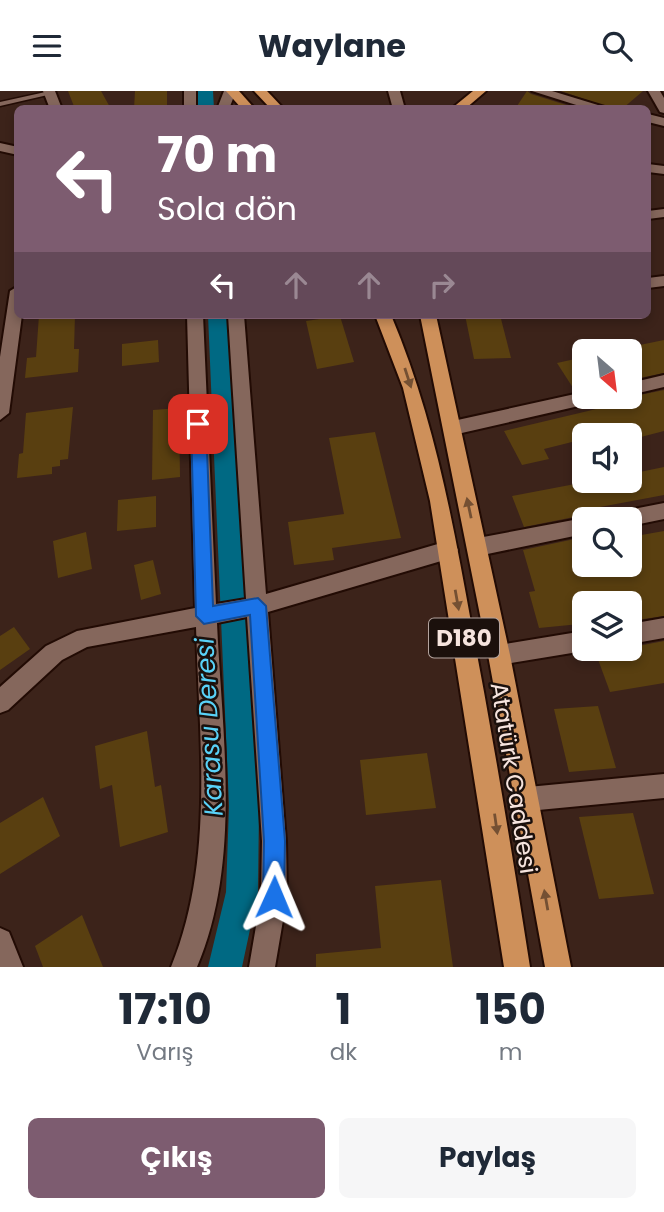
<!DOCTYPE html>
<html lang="tr">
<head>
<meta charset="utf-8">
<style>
  :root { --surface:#fff; --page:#f6f6f7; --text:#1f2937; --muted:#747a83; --accent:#7d5c70 }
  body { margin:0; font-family:Poppins,sans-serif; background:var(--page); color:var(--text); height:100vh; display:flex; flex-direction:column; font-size:26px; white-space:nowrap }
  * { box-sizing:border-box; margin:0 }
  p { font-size:23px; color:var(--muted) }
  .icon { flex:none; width:38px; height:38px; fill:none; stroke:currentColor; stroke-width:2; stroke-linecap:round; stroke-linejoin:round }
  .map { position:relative; height:876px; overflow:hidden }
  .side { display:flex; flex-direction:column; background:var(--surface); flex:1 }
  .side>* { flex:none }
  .banner { position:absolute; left:14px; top:14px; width:637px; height:214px; border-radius:10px; box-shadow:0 4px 10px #0003; background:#7d5c70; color:#fff; overflow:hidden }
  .needle { width:46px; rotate:152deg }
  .fabs { position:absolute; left:572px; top:248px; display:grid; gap:14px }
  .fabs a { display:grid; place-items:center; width:70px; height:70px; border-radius:10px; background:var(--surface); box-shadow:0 4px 10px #0003; font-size:35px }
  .pin { position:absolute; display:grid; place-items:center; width:60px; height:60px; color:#fff; margin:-30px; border-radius:14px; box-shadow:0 4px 10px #0006 }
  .me { position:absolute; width:77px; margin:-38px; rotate:1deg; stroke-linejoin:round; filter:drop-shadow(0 0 5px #0008) }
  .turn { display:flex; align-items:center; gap:24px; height:147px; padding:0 28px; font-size:32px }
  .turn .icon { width:91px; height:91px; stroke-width:2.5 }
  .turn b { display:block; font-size:49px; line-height:60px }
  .lanes { display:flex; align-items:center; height:66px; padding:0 28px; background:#0003; justify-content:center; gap:35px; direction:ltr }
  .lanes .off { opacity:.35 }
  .eta { display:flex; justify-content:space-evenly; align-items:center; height:119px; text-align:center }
  .eta b { font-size:42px; font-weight:700; line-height:49px }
  .cta { display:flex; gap:14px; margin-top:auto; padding:14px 28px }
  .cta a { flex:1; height:80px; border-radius:10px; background:var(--accent); color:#fff; font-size:28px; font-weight:700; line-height:80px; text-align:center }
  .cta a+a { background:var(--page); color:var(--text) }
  header { display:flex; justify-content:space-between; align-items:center; height:91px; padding:0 28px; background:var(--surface); font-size:32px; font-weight:700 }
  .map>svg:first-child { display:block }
</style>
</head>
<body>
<header><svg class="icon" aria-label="menu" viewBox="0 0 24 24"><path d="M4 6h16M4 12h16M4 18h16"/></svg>Waylane<svg class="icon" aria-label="search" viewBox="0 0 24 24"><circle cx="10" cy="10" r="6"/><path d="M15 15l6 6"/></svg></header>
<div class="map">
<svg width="664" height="876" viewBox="0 0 664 876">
  <rect width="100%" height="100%" fill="#3c231a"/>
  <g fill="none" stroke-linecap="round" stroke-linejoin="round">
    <g fill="#006983" fill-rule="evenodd">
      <path d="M197,0H213L214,18H198Z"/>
      <path d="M208,224H228L259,715L258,801L242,876H208L226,801L229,715Z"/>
    </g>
  </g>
  <g fill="#593f10">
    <path d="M68,0H101L111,18H75Z"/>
    <path d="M135,0H167V18H134Z"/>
    <path d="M527,0L531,3L579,18H515Z"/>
    <path d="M561,0H643L622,18H613Z"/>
    <path d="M39,224H75L74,258H79L78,281L25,287L27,267L36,266Z"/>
    <path d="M465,224H500L511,267L474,268Z"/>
    <path d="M340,225L354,271L317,278L306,230Z"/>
    <path d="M158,249L159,271L122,275V253Z"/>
    <path d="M664,249V282L630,289V256Z"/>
    <path d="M584,266V299L575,300L557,272Z"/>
    <path d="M664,299V340L637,347L631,337L584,345V348L544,358L549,368L522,374L504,340L630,310V306Z"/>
    <path d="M73,316L68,368L60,369V375L52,376V383L17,387L19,363L23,362L26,322Z"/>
    <path d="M179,317L180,386L152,389L153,319Z"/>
    <path d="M375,341L401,447L332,457L334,469L294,474L288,431L344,423L329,347Z"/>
    <path d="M664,376V404L584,419V424L524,436L512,405L591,390H630V383Z"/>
    <path d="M156,405V436L117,440L118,409Z"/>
    <path d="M664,440V525L630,530V513H574L580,533L539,537L529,501L535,500L523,459L584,446V474H630V446Z"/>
    <path d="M86,441L92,478L58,487L53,450Z"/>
    <path d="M153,469L161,503L141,509L134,474Z"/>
    <path d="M14,536L30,558L0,579V545Z"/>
    <path d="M664,550V592L610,601L596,563Z"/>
    <path d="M598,615L616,677L569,681L554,618Z"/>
    <path d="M147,640L155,696L161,694L168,741L120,756L112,694L100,698L95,655Z"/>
    <path d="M427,662L436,717L366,724L360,669Z"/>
    <path d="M43,706L60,745L0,783V732Z"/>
    <path d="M633,722L654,803L599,808L579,726Z"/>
    <path d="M441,789L453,876H316V863L381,857L375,795Z"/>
    <path d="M82,824L103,876H43L35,855Z"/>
  </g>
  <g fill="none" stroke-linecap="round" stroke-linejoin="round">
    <g stroke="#220b04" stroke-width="3">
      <path id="service" d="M50,0L53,2L52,3L0,15V11Z"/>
    </g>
    <g stroke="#220b04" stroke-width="4">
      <g id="minor">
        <path d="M43,0H55L62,18H50Z"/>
        <rect x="184" y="0" width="12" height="18"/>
        <path d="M224,0H236L229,18H217Z"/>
        <path d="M388,0H400L405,18H393Z"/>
        <path d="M532,0H552L611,18H589Z"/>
        <path d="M648,0H660L664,7V22L660,21Z"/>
        <path d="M648,23L664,27V35L648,31Z"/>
        <path d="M0,52L18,56V64L0,60Z"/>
        <path d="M648,73L664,75V83L648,81Z"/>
        <path d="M664,118V126L648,128V120Z"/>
        <path d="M664,185V195L648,197V187Z"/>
        <path d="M18,195V224H22L9,322L0,329V266L10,200Z"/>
        <path d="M187,224H203L216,513L246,508L228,224H244L266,503L448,450L455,453L458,459L455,465L448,468L268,521L286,750L287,806L275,876H249L261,806L262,750L247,526L217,532C222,644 242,770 197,876H171C215,769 199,649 196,536L87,556L62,569L8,619L0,622V596L46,555L77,540L195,517Z"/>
        <path d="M664,284V296L630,304V292Z"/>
        <path d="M584,301V306H600L592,312L453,344L444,337L453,330Z"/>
        <path d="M664,412V428L630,435V429H609L611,423L618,421Z"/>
        <path d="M584,427L590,429H584V443L478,465L471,462L468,456L471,450L478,447Z"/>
        <path d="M664,527V547L630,553V533Z"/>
        <path d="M584,540V558H588L584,560L499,574L491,571L488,564L491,557L499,554Z"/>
        <path d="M664,683V707L528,720L520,716L516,708L520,700L528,696Z"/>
        <path d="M0,837L9,841L23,876H0Z"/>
      </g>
    </g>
    <g stroke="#220b04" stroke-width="4">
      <g id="trunk">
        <path d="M226,0H239L255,18H242Z"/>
        <path d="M254,0H267L284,18H271Z"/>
        <path d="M473,0H486L465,18H451Z"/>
        <path d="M375,224H391C433,323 452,426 471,531C493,646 512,761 530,876H504L430,410L403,297Z"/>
        <path d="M420,224H436L510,564L571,876H545L488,564Z"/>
      </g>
    </g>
    <use href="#service" fill="#85675c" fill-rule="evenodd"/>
    <use href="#minor" fill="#85675c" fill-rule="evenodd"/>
    <use href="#trunk" fill="#ce905a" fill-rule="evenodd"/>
  </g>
  <defs><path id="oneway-solid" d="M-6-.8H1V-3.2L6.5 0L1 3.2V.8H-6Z" transform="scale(1.75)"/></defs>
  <g fill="#745033">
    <use href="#oneway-solid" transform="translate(408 287) rotate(72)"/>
    <use href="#oneway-solid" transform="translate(469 417) rotate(-102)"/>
    <use href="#oneway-solid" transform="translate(457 509) rotate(80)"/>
    <use href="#oneway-solid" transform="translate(496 733) rotate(82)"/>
    <use href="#oneway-solid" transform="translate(546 809) rotate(-100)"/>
  </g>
  <path fill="#1a73e8" stroke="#114b97" stroke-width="2" d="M198,328L206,333L213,515L258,507L266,515L285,750L284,806L281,814L274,817L266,814L263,806L264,750L250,524L204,533L196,525L191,333Z"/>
  <g text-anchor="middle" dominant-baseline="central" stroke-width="5" stroke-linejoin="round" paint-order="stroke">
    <rect fill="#1b100c" stroke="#b4a49f" stroke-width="2" x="429" y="527.5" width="70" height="39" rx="5"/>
    <g font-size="23" font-weight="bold" fill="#f6e4de">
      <text x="464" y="547">D180</text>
    </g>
    <g font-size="24" fill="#f6e4de" stroke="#1b100c">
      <text transform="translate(514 687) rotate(81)">Atatürk Caddesi</text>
    </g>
    <g font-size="26" font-style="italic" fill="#59d2f8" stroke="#1b100c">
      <text transform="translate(209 636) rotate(-93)">Karasu Deresi</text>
    </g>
  </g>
</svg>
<div class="fabs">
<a><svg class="needle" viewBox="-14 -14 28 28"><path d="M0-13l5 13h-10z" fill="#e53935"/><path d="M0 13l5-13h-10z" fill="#747a83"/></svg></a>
<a><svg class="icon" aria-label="sound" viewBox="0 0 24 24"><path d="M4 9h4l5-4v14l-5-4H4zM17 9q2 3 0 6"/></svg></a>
<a><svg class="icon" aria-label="search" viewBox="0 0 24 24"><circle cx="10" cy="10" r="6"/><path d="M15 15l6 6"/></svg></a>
<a><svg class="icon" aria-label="layers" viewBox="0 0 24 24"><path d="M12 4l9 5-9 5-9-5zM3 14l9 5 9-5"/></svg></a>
</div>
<div class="pin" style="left:198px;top:333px;background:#d93025"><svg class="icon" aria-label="arrive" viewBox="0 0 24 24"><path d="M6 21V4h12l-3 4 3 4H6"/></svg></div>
<svg class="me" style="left:274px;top:806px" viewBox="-20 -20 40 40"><path d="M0-17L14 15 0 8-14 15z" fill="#1a73e8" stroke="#fff" stroke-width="4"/></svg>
<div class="banner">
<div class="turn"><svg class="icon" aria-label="left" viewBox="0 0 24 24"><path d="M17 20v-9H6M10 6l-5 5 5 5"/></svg><div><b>70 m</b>Sola dön</div></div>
<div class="lanes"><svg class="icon" aria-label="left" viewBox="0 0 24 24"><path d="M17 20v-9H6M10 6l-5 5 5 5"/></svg><svg class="icon off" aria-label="ahead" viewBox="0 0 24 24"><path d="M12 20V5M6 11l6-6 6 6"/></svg><svg class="icon off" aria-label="ahead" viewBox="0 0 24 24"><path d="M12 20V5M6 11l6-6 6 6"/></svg><svg class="icon off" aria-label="right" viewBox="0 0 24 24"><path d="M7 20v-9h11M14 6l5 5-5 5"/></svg></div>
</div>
</div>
<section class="side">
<div class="eta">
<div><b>17:10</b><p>Varış</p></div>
<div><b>1</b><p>dk</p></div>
<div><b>150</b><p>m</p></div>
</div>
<div class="cta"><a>Çıkış</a><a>Paylaş</a></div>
</section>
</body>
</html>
